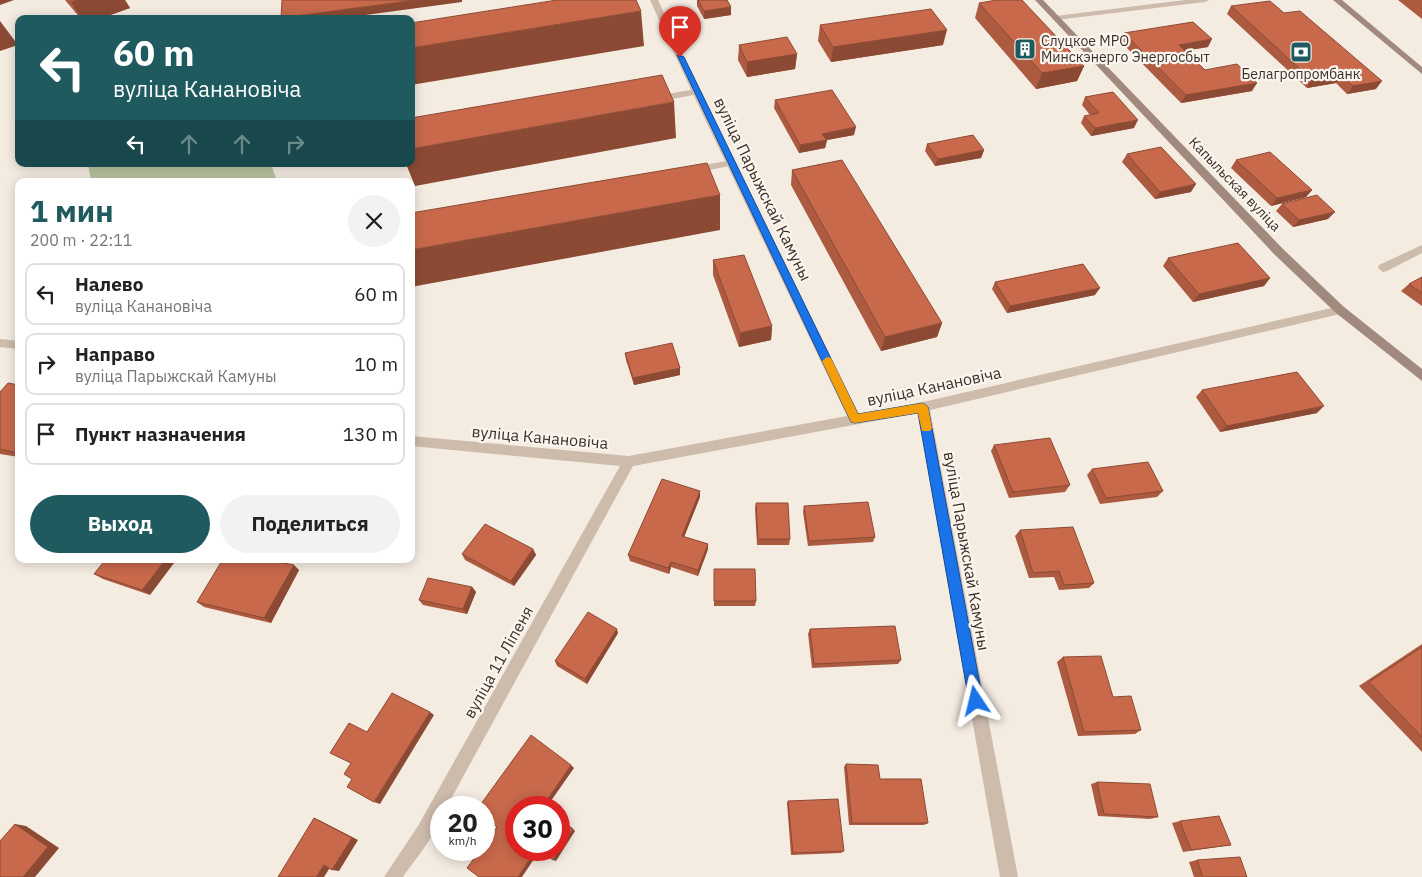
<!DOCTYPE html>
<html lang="ru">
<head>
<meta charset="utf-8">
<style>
  :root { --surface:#fff; --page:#f2f2f2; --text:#222; --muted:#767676; --line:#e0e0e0; --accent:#1f5a5e }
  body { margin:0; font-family:"IBM Plex Sans",sans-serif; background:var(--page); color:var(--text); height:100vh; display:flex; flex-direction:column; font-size:19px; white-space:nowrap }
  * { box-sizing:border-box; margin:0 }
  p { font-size:16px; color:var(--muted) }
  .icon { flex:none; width:28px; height:28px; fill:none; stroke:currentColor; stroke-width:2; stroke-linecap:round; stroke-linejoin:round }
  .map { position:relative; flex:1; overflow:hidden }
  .panel { position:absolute; left:15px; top:178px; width:400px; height:385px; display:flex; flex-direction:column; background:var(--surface); border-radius:10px; box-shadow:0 2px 12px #0003 }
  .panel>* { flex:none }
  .banner { position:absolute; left:15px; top:15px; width:400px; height:152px; border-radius:10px; box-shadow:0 2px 12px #0003; background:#1f5a5e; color:#fff; overflow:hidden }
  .speed { position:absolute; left:430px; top:796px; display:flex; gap:10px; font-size:25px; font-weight:700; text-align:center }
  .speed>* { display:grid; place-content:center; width:65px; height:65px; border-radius:50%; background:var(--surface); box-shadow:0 2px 12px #0003; line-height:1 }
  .speed small { font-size:12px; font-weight:400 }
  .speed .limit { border:8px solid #d22; background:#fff; color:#111 }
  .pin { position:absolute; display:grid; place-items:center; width:42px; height:42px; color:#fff; margin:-51px -21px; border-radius:50% 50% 50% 0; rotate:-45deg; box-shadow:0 0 5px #0007 }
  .pin .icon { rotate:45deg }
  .me { position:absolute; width:55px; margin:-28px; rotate:350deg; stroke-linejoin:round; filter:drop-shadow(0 0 4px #0008) }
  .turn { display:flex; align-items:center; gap:18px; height:105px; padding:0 15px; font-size:22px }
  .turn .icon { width:65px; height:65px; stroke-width:2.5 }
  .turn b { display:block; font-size:35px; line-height:42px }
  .lanes { display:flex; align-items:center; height:48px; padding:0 15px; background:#0003; justify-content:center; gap:25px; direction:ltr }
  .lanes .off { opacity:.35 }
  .round { display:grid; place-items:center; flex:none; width:52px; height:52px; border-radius:26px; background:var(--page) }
  .headline { display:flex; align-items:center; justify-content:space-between; height:85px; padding:0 15px }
  h1 { font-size:30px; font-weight:700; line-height:38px; color:var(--accent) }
  .button { display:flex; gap:10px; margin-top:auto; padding:10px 15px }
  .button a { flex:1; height:58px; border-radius:30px; background:var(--accent); color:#fff; font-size:20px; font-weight:700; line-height:58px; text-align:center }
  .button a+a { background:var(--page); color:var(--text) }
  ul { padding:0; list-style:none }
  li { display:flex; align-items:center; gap:15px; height:62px; margin:0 10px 8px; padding:0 5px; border:2px solid var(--line); border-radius:10px }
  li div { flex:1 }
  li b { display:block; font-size:19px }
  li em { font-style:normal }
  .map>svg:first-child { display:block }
</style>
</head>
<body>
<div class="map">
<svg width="1422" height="877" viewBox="0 0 1422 877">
  <rect width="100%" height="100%" fill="#f4ebe1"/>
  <path fill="#b8c4a0" d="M88,164H271L277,181H91Z"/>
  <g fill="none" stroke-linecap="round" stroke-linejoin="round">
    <g fill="#cdbbac" fill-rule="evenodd">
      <path d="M1185,0H1209L1205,2L1056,20L1052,18L1056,16Z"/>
      <path d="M696,89L699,90V94L656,102L652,99L656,96Z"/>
      <path d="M732,160L737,163L735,165L693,173L688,170L693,167Z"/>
      <path d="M1422,245V253L1387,271L1383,272L1378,268L1379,265Z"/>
    </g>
    <g fill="#cdbbac" fill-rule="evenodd">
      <path d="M650,0H658L700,92L859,414L923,402L1340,306L1346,310L1340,314L930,410L1018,877H1000L918,413L633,466L446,808H441C441,832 416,857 403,877H384L418,826L620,466L411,446V436L629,456L847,416L692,92Z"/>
      <path d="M0,339L19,341V349L0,347Z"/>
    </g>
    <g fill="#a18a7d" fill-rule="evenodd">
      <path d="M1035,0H1043L1283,249L1344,307L1422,369V381L1336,313L1275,255Z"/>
      <path d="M1333,0H1342L1422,67V74Z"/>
    </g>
  </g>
  <g fill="#ac5a40">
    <path d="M65,0H125L130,8L99,19H81Z"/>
    <path d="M697,0H727L731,7V15L704,19L697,6Z"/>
    <path d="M1398,0H1422V19Z"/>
    <path d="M979,3L1084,66L1077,81L1036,89L975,18Z"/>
    <path d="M1231,6L1284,13L1376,89L1347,94L1336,83L1307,88L1227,14Z"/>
    <path d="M820,25L943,45L831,62L818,41Z"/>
    <path d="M1124,33L1208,47L1185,51L1205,70L1252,91L1181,103L1120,41Z"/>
    <path d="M739,45L797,54L795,69L747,77L738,60Z"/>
    <path d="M1085,97L1134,128L1091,136L1081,123L1084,116L1090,115L1082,105Z"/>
    <path d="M775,100L854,135L827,140L825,148L799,153L774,108Z"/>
    <path d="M927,144L984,150L981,158L935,166L925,151Z"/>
    <path d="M1127,154L1191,192L1155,199L1122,162Z"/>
    <path d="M1236,160L1312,190L1306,197L1271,206L1231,168Z"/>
    <path d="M792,170L942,323L937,337L881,351L791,185Z"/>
    <path d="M1282,204L1328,219L1293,227L1276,211Z"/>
    <path d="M1168,258L1270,278L1264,286L1193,302L1163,266Z"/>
    <path d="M713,260L772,326L771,340L739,347L713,275Z"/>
    <path d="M1422,277V306L1401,291L1409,284Z"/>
    <path d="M995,282L1095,295L1007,313L992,289Z"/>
    <path d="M625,353L680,375L634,385L626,360Z"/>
    <path d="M19,385V457L0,454V392Z"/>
    <path d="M1202,390L1317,413L1220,432L1196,397Z"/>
    <path d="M994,445L1070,485L1065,492L1009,498L991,451Z"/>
    <path d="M1092,469L1163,491L1157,497L1100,504L1087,475Z"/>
    <path d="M700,491V497L684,537L708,544V549L698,576L671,567L669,574L630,561L628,555Z"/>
    <path d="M756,503L790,539L789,545H757L755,509Z"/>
    <path d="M804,506L875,537L873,542L808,546L803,512Z"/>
    <path d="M1020,530L1094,583L1089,588L1059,590L1054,577L1029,578L1015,536Z"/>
    <path d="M533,549L536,555L514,586L465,560L462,554Z"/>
    <path d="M106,559L150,595L103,579L94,574Z"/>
    <path d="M223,559H269V560L299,570L271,623L204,607L197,602Z"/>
    <path d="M714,569L756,601L755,606H714Z"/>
    <path d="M472,587L476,592L467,614L423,605L419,600Z"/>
    <path d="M810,629L901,660L898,664L812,668L808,634Z"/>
    <path d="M618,633L587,684L557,666L555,661Z"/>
    <path d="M1422,644V752L1359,686Z"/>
    <path d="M1063,657L1113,697L1141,730L1135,734L1078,736L1057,662Z"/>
    <path d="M846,764L880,779L928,823L924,825H849L844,767Z"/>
    <path d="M1097,782L1158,817L1150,819L1098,816L1091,784Z"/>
    <path d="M788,801L844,851L841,853L791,855L787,803Z"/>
    <path d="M1180,821L1231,845L1183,852L1172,823Z"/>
    <path d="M1197,860L1247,877H1194L1189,862Z"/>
  </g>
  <g fill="#8c4a34">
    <path d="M0,0H14L0,5Z"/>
    <path d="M76,0H125L130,8L99,19H82L71,2Z"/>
    <path d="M416,0H462V2L336,19H281V18Z"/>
    <path d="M731,7V15L704,19V11Z"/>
    <path d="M641,11L644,46L411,85V48Z"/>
    <path d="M0,21L18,45L0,51Z"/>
    <path d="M947,30L943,45L831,62L833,47Z"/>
    <path d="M1212,39L1208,47L1175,52L1179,45Z"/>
    <path d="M797,54L795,69L747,77V62Z"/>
    <path d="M1084,66L1077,81L1036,89L1042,73Z"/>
    <path d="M1341,76L1336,83L1307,88L1312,80Z"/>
    <path d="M1382,81L1376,89L1347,94L1353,86Z"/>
    <path d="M1257,83L1252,91L1181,103L1186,95Z"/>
    <path d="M674,102L676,138L415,186L406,164H411V149Z"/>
    <path d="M1138,120L1134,128L1091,136L1095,128Z"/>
    <path d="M856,127L854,135L821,141L822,134Z"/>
    <path d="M827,140L825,148L799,153L800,145Z"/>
    <path d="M984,150L981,158L935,166L938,159Z"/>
    <path d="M1196,184L1191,192L1155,199L1160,192Z"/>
    <path d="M1312,190L1306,197L1271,206L1277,198Z"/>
    <path d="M720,195V230L411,287V250Z"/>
    <path d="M1335,212L1328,219L1293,227L1299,220Z"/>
    <path d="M1270,278L1264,286L1193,302L1199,294Z"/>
    <path d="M1100,288L1095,295L1007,313L1010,306Z"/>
    <path d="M942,323L937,337L881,351L885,337Z"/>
    <path d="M772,326L771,340L739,347L740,333Z"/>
    <path d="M680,368V375L634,385L633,378Z"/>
    <path d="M1324,406L1317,413L1220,432L1227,426Z"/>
    <path d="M700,491V497L682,542V536Z"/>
    <path d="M708,544V549L698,576V570Z"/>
    <path d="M533,549L536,555L514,586L511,581Z"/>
    <path d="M166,559H177L150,595L142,590Z"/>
    <path d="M671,562V567L669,574L668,568Z"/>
    <path d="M294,565L299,570L271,623L264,618Z"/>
    <path d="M472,587L476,592L467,614L463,609Z"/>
    <path d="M617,629L618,633L587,684L585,679Z"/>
    <path d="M430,712L434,715L380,804L374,802Z"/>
    <path d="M571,765L574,768L546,808H544L543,806Z"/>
    <path d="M314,818L321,821L358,840L339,871L332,870Z"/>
    <path d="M15,824L26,826L59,848L35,877H23Z"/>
    <path d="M573,829L575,831L556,861L553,860Z"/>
    <path d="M536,850H540L522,877H518Z"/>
    <path d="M324,865L331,866L324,877H316Z"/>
  </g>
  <g fill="#c8694b" stroke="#8c4a34">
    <path d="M282,0H416L281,18Z"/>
    <path d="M557,0H636L641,11L411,48V23Z"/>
    <path d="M698,0H727L731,7L704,11Z"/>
    <path d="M997,0H1022L1084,66L1042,73L979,3Z"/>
    <path d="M1270,1L1284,13L1300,11L1382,81L1353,86L1341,76L1312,80L1231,6Z"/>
    <path d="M931,9L947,30L833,47L820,25Z"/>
    <path d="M1193,22L1212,39L1179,45L1187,53L1205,70L1237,64L1257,83L1186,95L1124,33Z"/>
    <path d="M787,37L797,54L747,62L739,45Z"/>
    <path d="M662,75L674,102L411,149V118Z"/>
    <path d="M832,90L856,127L822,134L827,140L800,145L775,100Z"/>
    <path d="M1113,92L1138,120L1095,128L1084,116L1099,113L1085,97Z"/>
    <path d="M973,135L984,150L938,159L927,144Z"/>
    <path d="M1161,147L1196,184L1160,192L1127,154Z"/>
    <path d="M1270,152L1312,190L1277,198L1236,160Z"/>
    <path d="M842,160L942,323L885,337L792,170Z"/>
    <path d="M707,163L720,195L411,250V213Z"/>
    <path d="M1317,195L1335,212L1299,220L1282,204Z"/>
    <path d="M1238,243L1270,278L1199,294L1168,258Z"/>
    <path d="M744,255L772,326L740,333L713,260Z"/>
    <path d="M1083,264L1100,288L1010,306L995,282Z"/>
    <path d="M1422,277V293L1409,284Z"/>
    <path d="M672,343L680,368L633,378L625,353Z"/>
    <path d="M1297,372L1324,406L1227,426L1202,390Z"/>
    <path d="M8,383L19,385V453L0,449V392Z"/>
    <path d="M1050,438L1070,485L1013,492L994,445Z"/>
    <path d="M1148,462L1163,491L1106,498L1092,469Z"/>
    <path d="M662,479L700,491L682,536L708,544L698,570L671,562L668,568L628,555Z"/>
    <path d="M868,502L875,537L809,541L804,506Z"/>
    <path d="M756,503H788L790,539H758Z"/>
    <path d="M485,524L533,549L511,581L462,554Z"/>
    <path d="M1073,527L1094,583L1064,585L1059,571L1033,573L1020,530Z"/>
    <path d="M106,559H166L142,590L94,574Z"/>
    <path d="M223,559H265L294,565L264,618L197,602Z"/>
    <path d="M714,569H755L756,601H714Z"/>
    <path d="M428,578L472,587L463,609L419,600Z"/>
    <path d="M588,612L617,629L585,679L555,661Z"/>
    <path d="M895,626L901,660L814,664L810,629Z"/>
    <path d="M1422,647V737L1369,682Z"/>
    <path d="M1101,656L1113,697L1131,696L1141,730L1084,732L1063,657Z"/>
    <path d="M392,693L430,712L374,802L347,787L352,779L344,774L351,763L330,753L349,723L367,732Z"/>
    <path d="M531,735L571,765L543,806L544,808H516V850H536L518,877H479L467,868L480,850H484V845L497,827L484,817V808H478Z"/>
    <path d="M846,764L878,765L880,779H921L928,823H852Z"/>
    <path d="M1097,782L1150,784L1158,817L1104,814Z"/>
    <path d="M838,799L844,851L793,853L788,801Z"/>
    <path d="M1219,816L1231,845L1191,850L1180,821Z"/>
    <path d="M314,818L352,838L332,870L324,865L316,877H278Z"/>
    <path d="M559,818L573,829L553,860L540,850H559Z"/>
    <path d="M15,824L48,847L23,877H0V841Z"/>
    <path d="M1240,857L1247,877H1203L1197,860Z"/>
  </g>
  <path fill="#1a73e8" stroke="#114b97" d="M677,55L684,57L858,414L923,403L928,407L983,701L981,706L976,708L971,706L969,701L918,413L855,423L851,422Z"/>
  <path fill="#f59e0b" d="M827,357L831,358L858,414L923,403L928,407L932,428L930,431H922L918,413L855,423L851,422L822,361Z"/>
  <defs>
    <g id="building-square" transform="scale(1.125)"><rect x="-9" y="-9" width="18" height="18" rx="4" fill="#1f5a5e" stroke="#fbf5ee"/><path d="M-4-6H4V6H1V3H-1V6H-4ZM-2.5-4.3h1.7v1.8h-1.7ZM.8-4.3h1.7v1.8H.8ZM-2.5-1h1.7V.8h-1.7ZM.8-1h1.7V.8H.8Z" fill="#fff"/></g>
    <g id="bank-square" transform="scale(1.125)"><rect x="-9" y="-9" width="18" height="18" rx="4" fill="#1f5a5e" stroke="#fbf5ee"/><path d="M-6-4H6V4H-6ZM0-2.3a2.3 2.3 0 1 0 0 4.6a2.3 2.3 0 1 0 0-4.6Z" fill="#fff"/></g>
  </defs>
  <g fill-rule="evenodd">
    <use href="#building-square" x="1025" y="49"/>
    <use href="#bank-square" x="1301" y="52"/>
  </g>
  <g text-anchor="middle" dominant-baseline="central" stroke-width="4.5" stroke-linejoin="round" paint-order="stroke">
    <g font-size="14" fill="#3b302b" stroke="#fbf5ee" text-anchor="start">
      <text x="1041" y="41">Слуцкое МРО<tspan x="1041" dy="16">Минскэнерго Энергосбыт</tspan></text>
      <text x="1301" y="74" text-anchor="middle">Белагропромбанк</text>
    </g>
    <g font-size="14" fill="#3b302b" stroke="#fbf5ee">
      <text transform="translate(1235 184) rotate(46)">Капыльская вуліца</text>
    </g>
    <g font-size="16" fill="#3b302b" stroke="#fbf5ee">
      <text transform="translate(763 189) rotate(64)">вуліца Парыжскай Камуны</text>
      <text transform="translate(934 386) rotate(-12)">вуліца Канановіча</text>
      <text transform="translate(540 437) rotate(5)">вуліца Канановіча</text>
      <text transform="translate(967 551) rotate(80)">вуліца Парыжскай Камуны</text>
      <text transform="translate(498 662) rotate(-61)">вуліца 11 Ліпеня</text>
    </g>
  </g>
</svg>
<div class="speed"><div>20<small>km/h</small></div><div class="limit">30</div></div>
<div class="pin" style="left:680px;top:57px;background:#d93025"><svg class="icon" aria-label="arrive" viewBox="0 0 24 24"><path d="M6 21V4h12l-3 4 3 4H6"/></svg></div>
<svg class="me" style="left:976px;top:701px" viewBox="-20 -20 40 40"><path d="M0-17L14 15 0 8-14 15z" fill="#1a73e8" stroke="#fff" stroke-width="4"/></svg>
<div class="banner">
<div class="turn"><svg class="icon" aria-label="left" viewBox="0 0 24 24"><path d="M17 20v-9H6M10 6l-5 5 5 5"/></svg><div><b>60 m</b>вуліца Канановіча</div></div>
<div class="lanes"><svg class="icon" aria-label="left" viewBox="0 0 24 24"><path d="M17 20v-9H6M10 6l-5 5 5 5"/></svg><svg class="icon off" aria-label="ahead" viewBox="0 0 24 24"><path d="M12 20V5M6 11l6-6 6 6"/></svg><svg class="icon off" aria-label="ahead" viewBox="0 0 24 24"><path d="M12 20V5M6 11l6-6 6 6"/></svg><svg class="icon off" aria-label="right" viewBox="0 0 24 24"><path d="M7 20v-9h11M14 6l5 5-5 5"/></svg></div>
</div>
<section class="panel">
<div class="headline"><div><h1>1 мин</h1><p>200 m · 22:11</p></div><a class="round"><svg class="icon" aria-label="close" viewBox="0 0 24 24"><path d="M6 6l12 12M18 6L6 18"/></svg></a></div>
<ul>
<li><svg class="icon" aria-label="left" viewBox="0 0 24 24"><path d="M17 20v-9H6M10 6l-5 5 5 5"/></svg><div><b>Налево</b><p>вуліца Канановіча</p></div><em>60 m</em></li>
<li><svg class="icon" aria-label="right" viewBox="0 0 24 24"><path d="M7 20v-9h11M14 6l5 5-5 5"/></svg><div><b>Направо</b><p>вуліца Парыжскай Камуны</p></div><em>10 m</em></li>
<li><svg class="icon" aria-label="arrive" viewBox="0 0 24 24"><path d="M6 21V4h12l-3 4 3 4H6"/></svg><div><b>Пункт назначения</b></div><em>130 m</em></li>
</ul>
<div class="button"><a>Выход</a><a>Поделиться</a></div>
</section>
</div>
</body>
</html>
